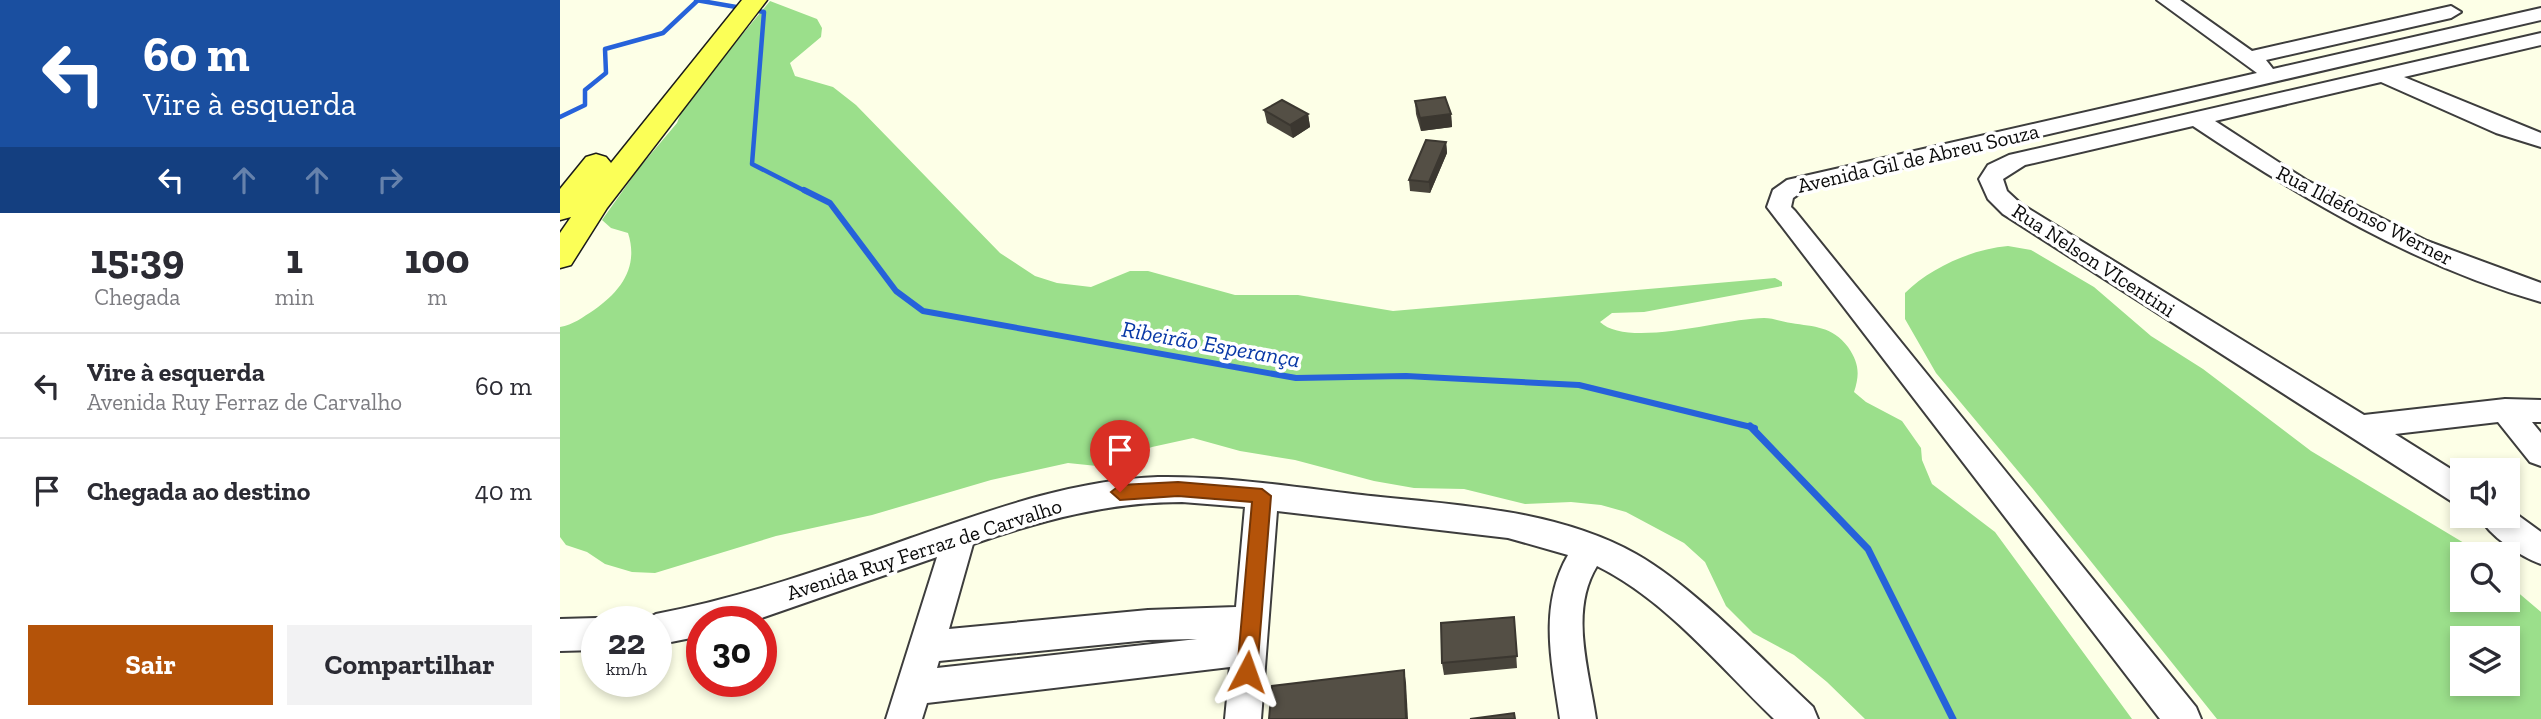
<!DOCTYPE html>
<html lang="pt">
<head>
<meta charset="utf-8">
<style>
  :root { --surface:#fff; --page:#f2f2f3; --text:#2b2b33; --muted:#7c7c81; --line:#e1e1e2; --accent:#b45309 }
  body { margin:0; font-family:"Zilla Slab",serif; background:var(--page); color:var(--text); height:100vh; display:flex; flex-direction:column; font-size:26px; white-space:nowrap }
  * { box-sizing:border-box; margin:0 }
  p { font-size:23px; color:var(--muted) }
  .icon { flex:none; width:38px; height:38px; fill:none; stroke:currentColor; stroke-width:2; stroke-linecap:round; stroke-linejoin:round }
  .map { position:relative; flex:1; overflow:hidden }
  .side { display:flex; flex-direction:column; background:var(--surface); width:560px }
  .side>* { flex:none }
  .hud { background:#1a4fa0; color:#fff; overflow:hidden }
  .buttons { position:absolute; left:1890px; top:458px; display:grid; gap:14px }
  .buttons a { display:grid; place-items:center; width:70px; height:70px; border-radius:0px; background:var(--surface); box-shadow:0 4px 10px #0003; font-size:35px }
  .speed { position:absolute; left:21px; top:606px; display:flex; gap:14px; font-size:35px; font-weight:700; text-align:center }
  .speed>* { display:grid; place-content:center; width:91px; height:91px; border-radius:50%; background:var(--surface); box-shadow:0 4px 10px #0003; line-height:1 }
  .speed small { font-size:18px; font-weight:400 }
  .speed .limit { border:10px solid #d22; background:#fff; color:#111 }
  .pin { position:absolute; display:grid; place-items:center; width:60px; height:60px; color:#fff; margin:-72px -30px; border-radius:50% 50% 50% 0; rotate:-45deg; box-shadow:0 0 7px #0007 }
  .pin .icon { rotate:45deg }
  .me { position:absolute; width:77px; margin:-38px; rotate:4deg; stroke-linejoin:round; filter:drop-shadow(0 0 5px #0008) }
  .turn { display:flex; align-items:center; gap:24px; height:147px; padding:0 28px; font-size:32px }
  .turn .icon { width:91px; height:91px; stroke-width:2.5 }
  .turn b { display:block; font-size:49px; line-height:60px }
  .lanes { display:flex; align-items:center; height:66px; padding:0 28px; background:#0003; justify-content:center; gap:35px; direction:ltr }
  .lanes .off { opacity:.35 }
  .eta { display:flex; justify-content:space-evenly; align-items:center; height:119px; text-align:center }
  .eta b { font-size:42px; font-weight:800; line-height:49px }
  .button { display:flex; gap:14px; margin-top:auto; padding:14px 28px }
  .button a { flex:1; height:80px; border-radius:0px; background:var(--accent); color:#fff; font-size:28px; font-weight:800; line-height:80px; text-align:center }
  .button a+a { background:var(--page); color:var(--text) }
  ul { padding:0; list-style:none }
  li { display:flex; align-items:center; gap:21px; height:105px; padding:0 28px; border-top:2px solid var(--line) }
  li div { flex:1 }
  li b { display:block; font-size:26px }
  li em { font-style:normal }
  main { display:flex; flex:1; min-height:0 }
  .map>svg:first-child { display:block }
</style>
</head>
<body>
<main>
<section class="side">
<div class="hud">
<div class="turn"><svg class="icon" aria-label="left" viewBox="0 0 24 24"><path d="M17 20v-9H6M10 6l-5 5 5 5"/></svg><div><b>60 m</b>Vire à esquerda</div></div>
<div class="lanes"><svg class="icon" aria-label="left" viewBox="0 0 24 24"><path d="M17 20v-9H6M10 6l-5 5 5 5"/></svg><svg class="icon off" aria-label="ahead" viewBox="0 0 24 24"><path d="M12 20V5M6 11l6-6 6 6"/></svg><svg class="icon off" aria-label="ahead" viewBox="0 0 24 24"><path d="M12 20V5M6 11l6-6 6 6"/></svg><svg class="icon off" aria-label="right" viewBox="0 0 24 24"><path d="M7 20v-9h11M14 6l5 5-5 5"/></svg></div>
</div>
<div class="eta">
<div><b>15:39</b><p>Chegada</p></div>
<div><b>1</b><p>min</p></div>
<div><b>100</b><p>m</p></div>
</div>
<ul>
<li><svg class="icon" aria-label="left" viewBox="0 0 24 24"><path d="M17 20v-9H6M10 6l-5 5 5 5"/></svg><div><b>Vire à esquerda</b><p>Avenida Ruy Ferraz de Carvalho</p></div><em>60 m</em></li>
<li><svg class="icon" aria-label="arrive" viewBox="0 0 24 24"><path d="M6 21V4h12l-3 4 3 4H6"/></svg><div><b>Chegada ao destino</b></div><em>40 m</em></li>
</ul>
<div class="button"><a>Sair</a><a>Compartilhar</a></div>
</section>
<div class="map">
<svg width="1981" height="719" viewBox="0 0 1981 719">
  <rect width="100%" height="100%" fill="#fdffe7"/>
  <g fill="#9bdf8b" fill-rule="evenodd">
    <path d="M210,1L257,19L262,28L261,37L230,63L235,76L273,87L296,105L440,253L475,276L497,283L531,287L570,271H588L675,295H738L833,311L1215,278L1222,282V286L1084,312L1052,313L1040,322C1068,349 1165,318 1204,318C1213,318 1222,322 1231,323C1255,327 1272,326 1288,347C1299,363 1300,374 1294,392L1306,402L1342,421L1361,448L1362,460L1372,484L1435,532L1572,719H1305L1267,682L1234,655L1193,633L1166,606L1145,562L1124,543L1066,512L1041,505L1011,502L965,504L904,489L854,488L814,481L735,460L680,451L633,438L592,447L537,466L508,463L431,480L312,515L216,536L95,573L72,572L45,564L27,552L6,545L0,537V327C13,325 23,317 34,310C61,291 79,267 68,233L51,228L42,220L79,168L117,123L126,100L140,78L161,60Z"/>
    <path d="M1448,246L1471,250L1534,287L1591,336L1643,369L1751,451L1924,555H1902V600H1948V584L1981,612V719H1657L1473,489L1376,373L1345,319V293C1370,268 1412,249 1448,246ZM1902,639H1948V684H1902Z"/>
  </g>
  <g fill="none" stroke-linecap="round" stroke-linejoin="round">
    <g stroke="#2662da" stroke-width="4.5">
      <path d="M136,0L182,8"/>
      <path d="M193,10L204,12L192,164L247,192"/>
      <path d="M0,117L25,105V90L46,73L45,49L103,33L137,1"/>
    </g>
    <path stroke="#2662da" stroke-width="6" d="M244,190L270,203L336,291L363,311L736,378L846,376L1019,385L1195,428"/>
    <path stroke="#2662da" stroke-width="7" d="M1190,426L1308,549L1393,719"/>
    <g stroke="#3d3d3d" stroke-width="4">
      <g id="minor">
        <path d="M1597,0H1620L1692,51L1891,6L1901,12L1891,18L1706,60L1713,69L1981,8V20L1243,191L1233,198L1231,207L1235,211L1636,707L1641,719H1600L1207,207L1213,190L1227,180L1697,73Z"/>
        <path d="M1981,33V45L1844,77L1981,133V147L1936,133L1821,82L1655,121L1746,180L1867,241L1981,283V302C1855,266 1741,198 1633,126L1465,165L1443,179L1447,191L1461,204L1804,415L1945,399L1981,400V422H1972L1981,433V466L1970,462L1938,422L1835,434L1902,476V505L1891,501L1443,214L1428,199L1419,179L1428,165L1449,155Z"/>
        <path d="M598,477C663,476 728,486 793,494C887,505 992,507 1076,554C1136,588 1202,660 1253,707L1258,719H1214C1160,667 1106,600 1037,566C1009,611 1029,671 1036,719H1000C992,663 978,607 1008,555L948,538L717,511L701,719H665L670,667L367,703L362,719H326L377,557L193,621H142V636L136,637L96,645V621H83L96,614C184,597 267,568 351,538C431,510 512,480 598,477ZM622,502L685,507L676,607L588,610L389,629L413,544C483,520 548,502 622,502ZM637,639L377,668L379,661L588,640Z"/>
        <path d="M1948,508L1981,532V564C1961,557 1929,536 1919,516H1948Z"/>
        <path d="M37,618L45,621H37V650L0,651V619Z"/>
      </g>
    </g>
    <g stroke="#1b1b1b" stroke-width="3">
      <path id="major" d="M182,0H207L47,208L11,265L0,268V233L11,217L0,220V189L26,157L36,154L46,157L51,163L47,168Z"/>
    </g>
    <use href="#minor" fill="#fff" fill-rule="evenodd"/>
    <use href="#major" fill="#fbff57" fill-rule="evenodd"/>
  </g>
  <g fill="#48443b">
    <path d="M855,101L891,114L892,127L861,131L856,114Z"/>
    <path d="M704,110L748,114L750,127L733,138L707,123Z"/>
    <path d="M886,142L887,153L870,193L850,191L849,180Z"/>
    <path d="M954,617L957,668L884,675L882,663Z"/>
  </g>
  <g fill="#3b3730">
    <path d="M748,114L750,127L733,138L730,125Z"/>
    <path d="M891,114L892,127L861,131L860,118Z"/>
    <path d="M886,142L887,153L870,193L869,182Z"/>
    <path d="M844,670L846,683L848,719H846Z"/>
  </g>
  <g fill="#544f45" stroke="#3b3730" stroke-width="2">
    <path d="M885,97L891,114L860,118L855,101Z"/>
    <path d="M722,100L748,114L730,125L704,110Z"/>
    <path d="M866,140L886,142L869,182L849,180Z"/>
    <path d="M954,617L957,656L882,663L881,623Z"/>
    <path d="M844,670L846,719H709L712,686Z"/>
    <path d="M954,713L955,719H910Z"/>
  </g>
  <path fill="#b45309" stroke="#753606" stroke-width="2" d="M618,482L702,489L711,496L697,672L694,679L687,682L680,679L677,672L692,502L618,496L560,500L551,492L560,485Z"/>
  <g text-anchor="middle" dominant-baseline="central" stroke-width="7" stroke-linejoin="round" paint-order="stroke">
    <g font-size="21" fill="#0a0a0a" stroke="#fff">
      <text transform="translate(1358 158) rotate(-13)">Avenida Gil de Abreu Souza</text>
      <text transform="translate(1805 215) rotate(27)">Rua Ildefonso Werner</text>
      <text transform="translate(1534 260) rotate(33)">Rua Nelson VIcentini</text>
      <text transform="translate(364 549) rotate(-18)">Avenida Ruy Ferraz de Carvalho</text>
    </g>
    <g font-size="23" font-style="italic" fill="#0938a6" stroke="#fff">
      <text transform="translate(651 344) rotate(10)">Ribeirão Esperança</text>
    </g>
  </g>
</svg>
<div class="buttons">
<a><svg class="icon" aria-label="sound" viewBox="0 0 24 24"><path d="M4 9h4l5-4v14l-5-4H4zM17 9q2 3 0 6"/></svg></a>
<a><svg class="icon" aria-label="search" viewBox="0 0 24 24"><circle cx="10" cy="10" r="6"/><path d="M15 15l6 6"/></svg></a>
<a><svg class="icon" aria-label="layers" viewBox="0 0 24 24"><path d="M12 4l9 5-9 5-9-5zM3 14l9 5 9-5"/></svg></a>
</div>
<div class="speed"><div>22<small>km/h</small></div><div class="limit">30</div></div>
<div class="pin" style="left:560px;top:492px;background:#d93025"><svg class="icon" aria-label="arrive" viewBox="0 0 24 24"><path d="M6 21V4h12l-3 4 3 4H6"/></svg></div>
<svg class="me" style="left:687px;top:672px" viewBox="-20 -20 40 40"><path d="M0-17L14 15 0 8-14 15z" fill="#b45309" stroke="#fff" stroke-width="4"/></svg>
</div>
</main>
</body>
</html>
